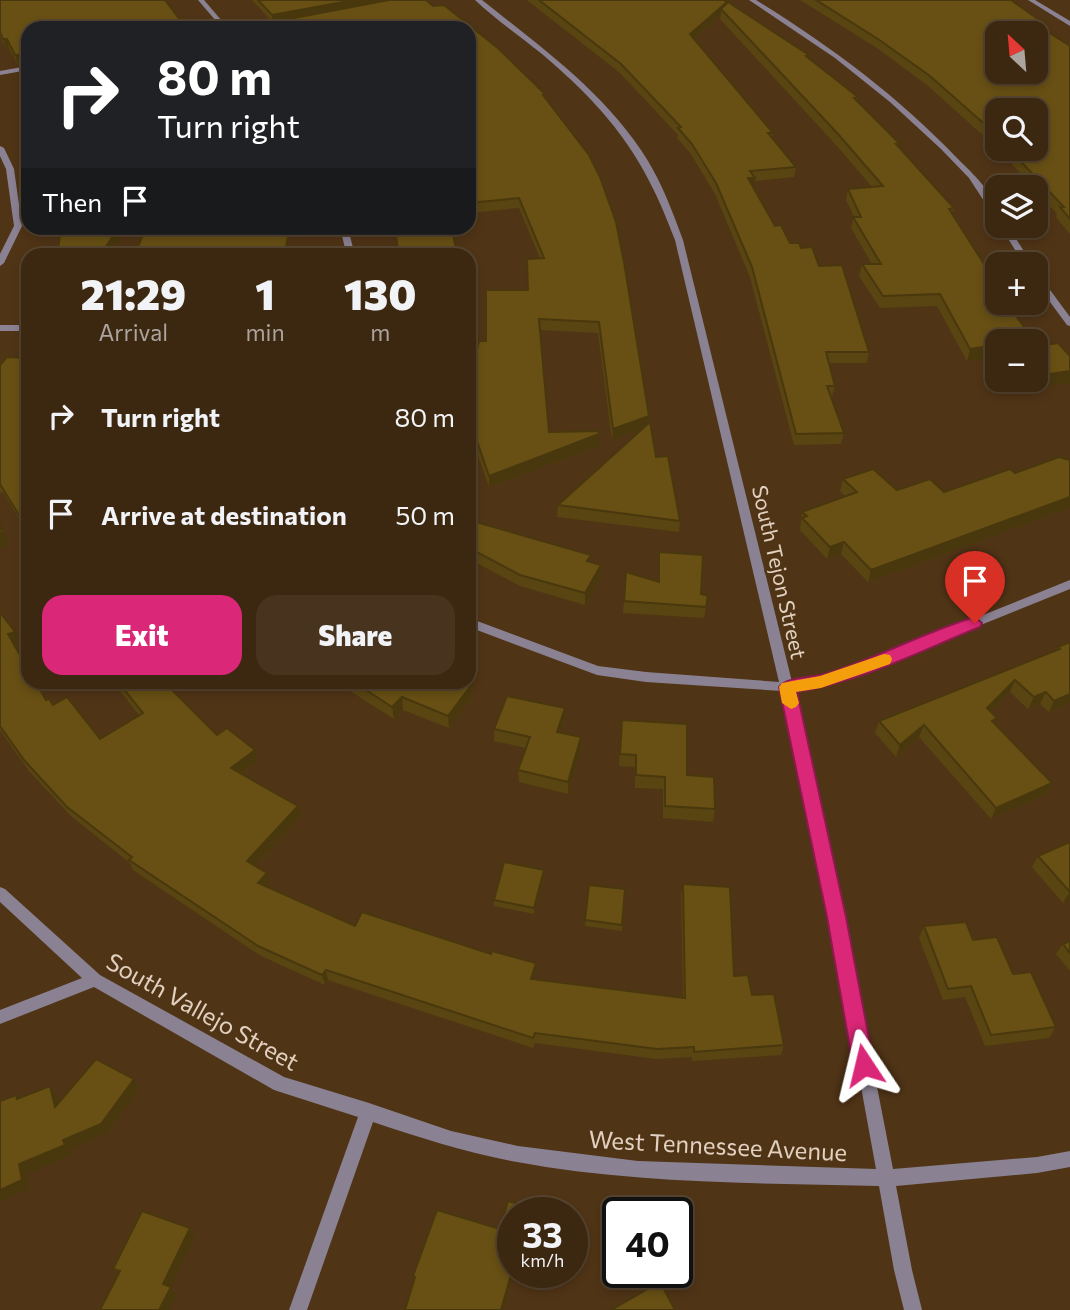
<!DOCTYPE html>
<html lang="en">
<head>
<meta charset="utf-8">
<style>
  :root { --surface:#3c2710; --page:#47331e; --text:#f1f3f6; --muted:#aca59f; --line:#554430; --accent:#db2777 }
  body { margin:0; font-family:Commissioner,sans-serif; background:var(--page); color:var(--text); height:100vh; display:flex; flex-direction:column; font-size:26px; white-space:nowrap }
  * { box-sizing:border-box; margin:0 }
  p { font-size:23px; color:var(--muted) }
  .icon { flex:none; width:38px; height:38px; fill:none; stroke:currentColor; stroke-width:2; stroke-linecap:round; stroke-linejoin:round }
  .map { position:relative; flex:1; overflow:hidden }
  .panel { position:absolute; left:21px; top:248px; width:455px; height:441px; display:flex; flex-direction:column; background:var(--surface); border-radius:21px; box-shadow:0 4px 10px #0003,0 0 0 2px var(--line) }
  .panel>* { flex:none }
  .banner { position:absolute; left:21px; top:21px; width:455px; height:214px; border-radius:21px; box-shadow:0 4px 10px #0003,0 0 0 2px var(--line); background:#202124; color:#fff; overflow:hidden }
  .needle { width:46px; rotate:334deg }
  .buttons { position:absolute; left:985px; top:21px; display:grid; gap:14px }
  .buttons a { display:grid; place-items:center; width:63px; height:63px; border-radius:14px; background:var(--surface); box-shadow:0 4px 10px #0003,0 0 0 2px var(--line); font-size:35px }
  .speed { position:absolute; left:497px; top:1197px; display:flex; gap:14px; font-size:35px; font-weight:700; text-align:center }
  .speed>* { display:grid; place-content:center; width:91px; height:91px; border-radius:50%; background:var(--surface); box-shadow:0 4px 10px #0003,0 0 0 2px var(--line); line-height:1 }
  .speed small { font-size:18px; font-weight:400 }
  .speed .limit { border:4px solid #111; border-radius:10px; background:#fff; color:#111 }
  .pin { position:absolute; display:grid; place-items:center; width:60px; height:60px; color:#fff; margin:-72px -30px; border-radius:50% 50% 50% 0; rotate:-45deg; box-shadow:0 0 7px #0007 }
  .pin .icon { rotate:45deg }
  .me { position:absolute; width:77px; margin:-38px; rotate:350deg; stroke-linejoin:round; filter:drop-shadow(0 0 5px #0008) }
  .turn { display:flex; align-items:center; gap:24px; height:147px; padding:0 21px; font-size:32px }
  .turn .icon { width:91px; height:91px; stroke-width:2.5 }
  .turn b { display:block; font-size:49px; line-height:60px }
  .then { display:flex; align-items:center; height:66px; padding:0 21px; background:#0003; gap:14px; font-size:26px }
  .eta { display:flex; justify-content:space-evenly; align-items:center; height:119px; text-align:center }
  .eta b { font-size:42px; font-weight:800; line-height:49px }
  .button { display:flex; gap:14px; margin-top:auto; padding:14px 21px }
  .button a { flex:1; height:80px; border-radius:21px; background:var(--accent); color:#fff; font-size:28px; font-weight:800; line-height:80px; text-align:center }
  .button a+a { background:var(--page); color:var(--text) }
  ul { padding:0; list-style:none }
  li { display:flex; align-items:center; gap:21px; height:98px; padding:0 21px }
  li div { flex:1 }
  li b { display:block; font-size:26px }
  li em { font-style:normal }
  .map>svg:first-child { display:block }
</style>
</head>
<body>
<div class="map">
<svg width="1070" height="1310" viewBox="0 0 1070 1310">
  <rect width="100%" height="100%" fill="#503416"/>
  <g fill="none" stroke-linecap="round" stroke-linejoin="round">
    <g fill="#8a8293" fill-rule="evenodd">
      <path d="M198,0H204L228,28H222Z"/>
      <path d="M475,0H482C542,48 607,94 648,161C663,186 673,213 683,240L792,682L821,677L851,668L1070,580V589L859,674L821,687L794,691L844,917L893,1169L1037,1157L1070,1151V1167L1037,1173L896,1186L912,1270L922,1310H904L894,1270L879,1186C758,1183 636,1184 517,1162C468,1153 421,1138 373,1122L307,1310H289L358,1117L274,1090L94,987L0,1024V1010L82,978L0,902V887L5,889L100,975L284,1077L369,1103L451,1131L518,1146L638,1161L876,1169L830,917L782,691L646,682L597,675L469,627V618L598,666L646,672L779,682L675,240C644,156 610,112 542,54C520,36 496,20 475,0Z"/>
      <path d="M749,0H756C829,45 898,96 957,158C972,173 998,196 998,218H995L969,178L941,149L890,102L835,58Z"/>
      <path d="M1028,0H1035L1070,21V26Z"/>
      <path d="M292,21L294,22V24L260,28Z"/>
      <path d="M28,66V70L0,75V71Z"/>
      <path d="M0,146L4,148L14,169L22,226L4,263L0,266V254L14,226L6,169L0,156Z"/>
      <path d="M1000,226H1008L1032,264H1024Z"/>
      <path d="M340,228H348L353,248L352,256H344L345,248Z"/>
      <path d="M1036,274L1039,275L1070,317V326L1067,325L1036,283Z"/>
      <rect x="0" y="325" width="28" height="6"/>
    </g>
  </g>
  <g fill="#594511" fill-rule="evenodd">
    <path d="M0,0L28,28V93L25,84H27L20,65H18L9,48L6,49L0,36Z"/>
    <path d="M252,0H426L433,6L444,5L499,49L546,95V99L589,155L600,177L616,222L624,262L649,416L648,423L650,422L656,457L668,456L680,521L679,532L557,517L558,505L642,429L612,440L598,333L540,330L549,432L599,431V446L489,487L469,429V354H476L479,341H486V290H527V259L540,258L519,208L469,213V28H279L278,22L273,23Z"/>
    <path d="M527,0H724L809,58L858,97L857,101L900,144L899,147L954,208L952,213L998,341V373L985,358L967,361L937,306L880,308L859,276L862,264H872L851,228L854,217L846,200L848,189L872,187L836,145L720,19L721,15L694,39L773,133L772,138L796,167L794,177L754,181L753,187L775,226L790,243L801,248L819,266L869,352L867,363H829L835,386L832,397H831L844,433L841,444L794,445L750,277L715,194L691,154L677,138L678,135L620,73Z"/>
    <path d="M800,0H1011L1045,24L1043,29L1070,46V234L1056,217L1057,214L1036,191V187H1033L996,147L927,85L877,48ZM998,110L1036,149H998Z"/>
    <path d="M146,228L289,248L288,256H134Z"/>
    <path d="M28,358V534L3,492L0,493V365Z"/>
    <path d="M1003,380H1036L1012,391Z"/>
    <path d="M1070,460V508L868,582L841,554L827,559L800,530L802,512L845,496L840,491L843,479L897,490L944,492Z"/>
    <path d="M469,520L601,565V577L585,605L520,586L469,559Z"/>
    <path d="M659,552L701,594L708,596L704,618L623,613L626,572L658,581Z"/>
    <path d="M0,612L20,643L14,645L46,700L100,739L139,715L113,682H166L217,735L255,750L258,761L241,774L298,806L301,816L255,866L270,884L267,887L355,926L536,973L534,979L683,997L681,895L683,884L734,976L752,995L784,1045L781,1055L692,1061V1057L656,1059L535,1043L533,1048L328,980L325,985L261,956L133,870L130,863L72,817L29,771L0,730Z"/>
    <path d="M1070,642V703L1049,712L1040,704L1028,709L1010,692L991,711L995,724L1052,783L1046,794L991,819L919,737L896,757L875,733L879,721L1057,650L1058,647Z"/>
    <path d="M336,682H469L472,684L473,696L449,728L403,710L394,719Z"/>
    <path d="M622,720L687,775L715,809L713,822L663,818V789L635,788V767L619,766Z"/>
    <path d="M564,721L560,733L581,750L568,794L519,782L518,770L526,748L494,741V729Z"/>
    <path d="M1070,842V900L1063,903L1032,867L1038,856Z"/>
    <path d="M544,876L534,914L494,906V900Z"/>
    <path d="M589,885L625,889L622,931L585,926Z"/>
    <path d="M924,926L973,940L1013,974L1056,1027L1049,1038L985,1046L965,997L943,1000L919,938Z"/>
    <path d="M1070,941V971L1056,954L1063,944Z"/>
  </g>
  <g fill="#49380e">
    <path d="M354,0H400L273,23L272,15Z"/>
    <path d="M727,2L726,11L721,9V15L689,43L690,34Z"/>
    <path d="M3,39H7L9,48L6,49Z"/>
    <path d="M27,54L28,64L18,65L15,55Z"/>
    <path d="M748,178H755L753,188Z"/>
    <path d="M118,228H128L110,256H100Z"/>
    <path d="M288,228H290L289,248L288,256H284Z"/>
    <path d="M989,346L985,358L967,361L970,349Z"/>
    <path d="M28,368V385L22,377Z"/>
    <path d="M1070,371V383L1012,391L1015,380H1036V376Z"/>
    <path d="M649,416L648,427L612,440L613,429Z"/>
    <path d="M599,434V446L489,487V476Z"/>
    <path d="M1070,497V508L868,582L871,570Z"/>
    <path d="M0,521L8,543L0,550Z"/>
    <path d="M844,542L841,554L827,559L830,547Z"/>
    <path d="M601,565V577L585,605V593Z"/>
    <path d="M15,632L20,643L13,645L8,634Z"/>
    <path d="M1015,680L1010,692L983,719L987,708Z"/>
    <path d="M472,684L473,696L449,728L448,716Z"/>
    <path d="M1046,692L1040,704L1028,709L1034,697Z"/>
    <path d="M1070,694V703L1049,712L1054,701Z"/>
    <path d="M402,697L403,710L394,719L392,707Z"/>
    <path d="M565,708L564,721L556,744L557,732Z"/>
    <path d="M924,725L919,737L896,757L900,745Z"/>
    <path d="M581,737V750L568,794V782Z"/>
    <path d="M255,750L258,761L234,779L231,768Z"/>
    <path d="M1052,783L1046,794L991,819L996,808Z"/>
    <path d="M298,806L301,816L250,871L247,861Z"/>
    <path d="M544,870V876L534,914V908Z"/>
    <path d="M267,873L270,884L261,894L258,883Z"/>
    <path d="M1070,892V900L1063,903Z"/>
    <path d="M536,963V973L531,989V979Z"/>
    <path d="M326,970L328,980L325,985L322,975Z"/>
    <path d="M134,1079L140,1089L107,1133L70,1149L71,1155L26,1174L30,1189L0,1202V1190L19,1164L63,1140Z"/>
    <path d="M50,1086L57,1096L62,1117L55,1107Z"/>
    <path d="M190,1228L195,1237L171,1288L177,1295L169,1310H162L160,1308L163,1284Z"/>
    <path d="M513,1268V1272H514L503,1310H501Z"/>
  </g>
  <g fill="#685014" stroke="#49380e" stroke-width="2" fill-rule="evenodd">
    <path d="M0,0H165L186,28H28V81L19,64L27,62V54L15,55L7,39H3L0,32Z"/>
    <path d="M258,0H354L272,15Z"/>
    <path d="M389,0H426L433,6L444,5L499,49L546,95H543L589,155L600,177L616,222L624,262L649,416L613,429L599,322L539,319L549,432L599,431V434L489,476L469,418V354H476L479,341H486V290H528L527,259L544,258L519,198L469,203V28H284L278,21Z"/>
    <path d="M539,0H724L727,2L690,34L773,133H768L796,167L750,171L755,178H748L775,226L781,225L790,243H799L801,248L812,247L819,266L842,265L869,352H826L835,386H827L844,433L796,434L752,267L716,183L692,144L678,128L681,127L621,64Z"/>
    <path d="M816,0H1011L1045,24L1037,25L1070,46V219L1060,207H1064L1009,149H1036V110H998V136L930,76L878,39ZM998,33H1036V72H998Z"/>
    <path d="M728,2L809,55L806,56L858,97L854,98L900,144H896L954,208L949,209L998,286V303H1008L1016,316L1035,341H998V356L989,346L970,349L940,294L883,296L862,264H881L853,217H861L848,189L883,186L838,134L721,9Z"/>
    <path d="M61,228H118L100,256H57Z"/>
    <path d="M146,228H288V237L284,256H218L220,247L166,250L164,256H134Z"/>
    <path d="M395,228H452L457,256H397L398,249Z"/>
    <path d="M1036,342L1039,346L1058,343L1070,356V371L1036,376Z"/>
    <path d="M7,357L28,358V368L22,377H28V530L0,484V365Z"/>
    <path d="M650,422L656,457L668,456L680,521L558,505Z"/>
    <path d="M1059,457L1070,460V497L871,570L844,542L830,547L802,518L807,516L802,512L857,492L843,479L873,469L897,490L930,479L944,492L1010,469L1015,473Z"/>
    <path d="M469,520L591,555L587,561L601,565L585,593L520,575L469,548Z"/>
    <path d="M0,523L3,532L0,535Z"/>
    <path d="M659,552L703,555L701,594L708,596L706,607L624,601L626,572L659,582Z"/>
    <path d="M0,612L15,632L8,634L28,669V682H36L46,700L49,699L53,705L67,697L100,739L143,713L118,682H164L217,735L227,728L255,750L231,768L298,806L247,861L267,873L258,883L355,926L362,912L491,954L492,951L536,963L531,979L685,998L683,884L730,887L734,976L748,975L752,995L774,994L784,1045L694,1052V1047L657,1049L535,1033L533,1038L326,970L322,975L258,946L129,860L132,857L67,807L24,760L0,726Z"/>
    <path d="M1070,642V694L1054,701L1046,692L1034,697L1015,680L987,708L997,718L992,721L1052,783L996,808L924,725L900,745L879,721L1060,649L1058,647Z"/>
    <path d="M354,682H469L472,684L448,716L402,697L392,707Z"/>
    <path d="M507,696L565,708L557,732L581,737L568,782L518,770L530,737L494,729Z"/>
    <path d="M622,720L687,724V775L714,777L715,809L665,806V777L636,775V755L620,754Z"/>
    <path d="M1070,842V892L1038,856Z"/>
    <path d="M504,862L544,870L534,908L494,900Z"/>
    <path d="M589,885L625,889L622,925L585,920Z"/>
    <path d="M966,922L973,940L997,937L1013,974L1031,972L1056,1027L991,1035L971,986L948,989L924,926Z"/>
    <path d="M1070,941V953L1063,944Z"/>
    <path d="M96,1059L134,1079L101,1124L63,1140L65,1145L19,1164L22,1180L0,1190V1101L16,1095L17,1099L50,1086L55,1107Z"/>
    <path d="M508,1201L542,1211V1213H513V1268L501,1310H405L415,1277L413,1276L437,1210L500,1229Z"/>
    <path d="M142,1211L190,1228L163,1284L171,1287L160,1308L167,1310H100L120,1271L113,1269Z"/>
    <path d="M660,1282L675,1310H611Z"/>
  </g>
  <path fill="#db2777" stroke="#8e194d" stroke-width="2" d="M975,617L982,623L980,627C920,651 861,682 797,692L846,917L874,1065L871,1072L864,1075L856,1072L853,1065L827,917L779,687C787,676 812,678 825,674C876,659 924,632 975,617Z"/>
  <path fill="#f59e0b" d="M884,654L890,655L892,659L890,664L821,688L796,692L799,703L796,707L791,709L782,703L779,687L782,683L820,676Z"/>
  <g text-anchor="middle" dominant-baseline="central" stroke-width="5" stroke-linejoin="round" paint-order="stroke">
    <g font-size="21" fill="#e2d1c0" stroke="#503416">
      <text transform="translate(780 572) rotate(77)">South Tejon Street</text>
    </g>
    <g font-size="24" fill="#e2d1c0" stroke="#503416">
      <text transform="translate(203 1011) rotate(29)">South Vallejo Street</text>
      <text transform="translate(718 1145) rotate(3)">West Tennessee Avenue</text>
    </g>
  </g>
</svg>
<div class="buttons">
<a><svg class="needle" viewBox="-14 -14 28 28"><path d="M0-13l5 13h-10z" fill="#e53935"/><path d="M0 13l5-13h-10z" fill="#aca59f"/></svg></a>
<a><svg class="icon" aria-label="search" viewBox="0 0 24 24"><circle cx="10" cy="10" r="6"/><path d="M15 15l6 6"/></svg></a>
<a><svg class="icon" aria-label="layers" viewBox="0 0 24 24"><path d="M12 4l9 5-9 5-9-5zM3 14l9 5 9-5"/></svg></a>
<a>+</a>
<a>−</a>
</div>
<div class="speed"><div>33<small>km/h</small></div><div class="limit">40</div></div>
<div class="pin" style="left:975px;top:623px;background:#d93025"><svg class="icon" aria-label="arrive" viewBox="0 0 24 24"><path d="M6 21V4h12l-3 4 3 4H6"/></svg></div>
<svg class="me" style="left:864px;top:1065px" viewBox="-20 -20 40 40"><path d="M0-17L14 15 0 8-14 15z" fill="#db2777" stroke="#fff" stroke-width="4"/></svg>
<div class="banner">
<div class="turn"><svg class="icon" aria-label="right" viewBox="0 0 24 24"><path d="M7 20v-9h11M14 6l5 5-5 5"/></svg><div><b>80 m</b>Turn right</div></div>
<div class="then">Then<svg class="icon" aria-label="arrive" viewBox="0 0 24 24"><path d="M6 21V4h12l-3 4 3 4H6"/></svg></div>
</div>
<section class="panel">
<div class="eta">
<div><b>21:29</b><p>Arrival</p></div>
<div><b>1</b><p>min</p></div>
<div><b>130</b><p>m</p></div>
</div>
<ul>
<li><svg class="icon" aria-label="right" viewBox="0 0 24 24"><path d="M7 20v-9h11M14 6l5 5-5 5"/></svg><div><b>Turn right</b></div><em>80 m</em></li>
<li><svg class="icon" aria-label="arrive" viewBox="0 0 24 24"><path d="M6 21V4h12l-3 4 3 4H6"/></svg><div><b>Arrive at destination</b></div><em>50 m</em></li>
</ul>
<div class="button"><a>Exit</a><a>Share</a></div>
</section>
</div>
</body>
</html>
